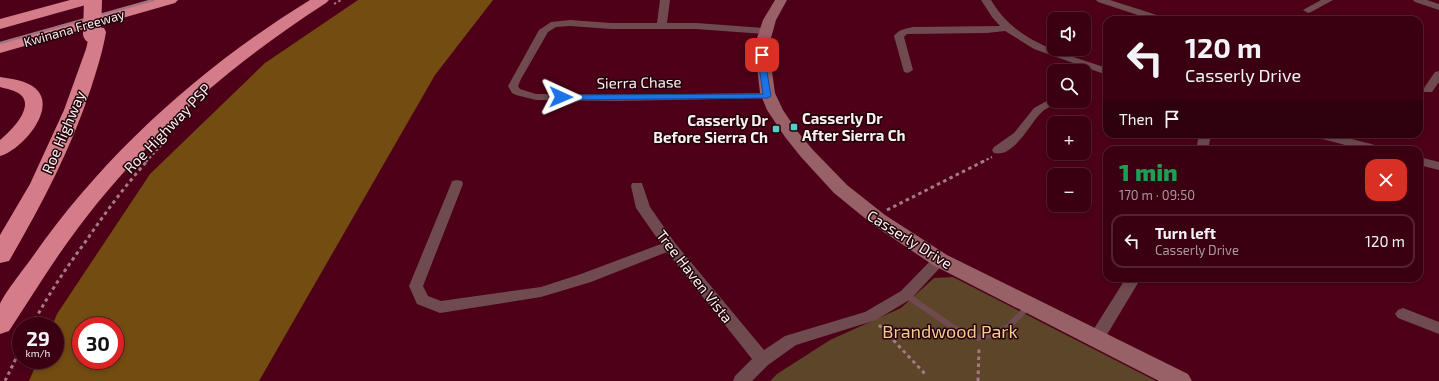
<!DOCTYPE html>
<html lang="en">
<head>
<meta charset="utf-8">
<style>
  :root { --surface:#3a0012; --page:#410a1b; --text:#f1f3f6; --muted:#ab979f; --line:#542232 }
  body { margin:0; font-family:"Exo 2",sans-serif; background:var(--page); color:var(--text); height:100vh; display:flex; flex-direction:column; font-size:15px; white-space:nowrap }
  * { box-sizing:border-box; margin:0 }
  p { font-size:13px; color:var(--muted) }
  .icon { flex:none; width:22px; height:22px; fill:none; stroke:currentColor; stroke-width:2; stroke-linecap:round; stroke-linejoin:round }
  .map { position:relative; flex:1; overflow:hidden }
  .panel { position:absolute; left:1103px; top:146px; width:320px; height:136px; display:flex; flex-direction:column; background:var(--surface); border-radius:12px; box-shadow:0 2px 6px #0003,0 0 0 1px var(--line) }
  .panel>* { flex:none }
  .banner { position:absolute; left:1103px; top:16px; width:320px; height:122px; border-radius:12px; box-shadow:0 2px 6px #0003,0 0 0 1px var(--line); background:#3a0012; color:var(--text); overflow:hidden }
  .fabs { position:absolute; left:1047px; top:12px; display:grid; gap:8px }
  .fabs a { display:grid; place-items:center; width:44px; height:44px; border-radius:8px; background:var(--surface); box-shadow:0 2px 6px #0003,0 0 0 1px var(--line); font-size:20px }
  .speed { position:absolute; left:12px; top:317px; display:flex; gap:8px; font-size:20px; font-weight:700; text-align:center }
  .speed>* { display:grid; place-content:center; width:52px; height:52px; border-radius:50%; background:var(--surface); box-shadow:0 2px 6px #0003,0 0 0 1px var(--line); line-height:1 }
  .speed small { font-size:10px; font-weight:400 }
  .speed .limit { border:6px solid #d22; background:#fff; color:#111 }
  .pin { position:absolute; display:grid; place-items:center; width:34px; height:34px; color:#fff; margin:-17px; border-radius:8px; box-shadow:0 2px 6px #0006 }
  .me { position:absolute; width:44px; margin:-22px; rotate:91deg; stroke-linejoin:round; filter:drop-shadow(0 0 3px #0008) }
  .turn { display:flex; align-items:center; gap:14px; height:84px; padding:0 16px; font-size:18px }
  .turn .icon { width:52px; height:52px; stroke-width:2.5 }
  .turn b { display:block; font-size:28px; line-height:34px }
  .then { display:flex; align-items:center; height:38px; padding:0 16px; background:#0003; gap:8px; font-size:15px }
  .round { display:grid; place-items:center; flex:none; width:42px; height:42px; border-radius:12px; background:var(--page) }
  .summary { display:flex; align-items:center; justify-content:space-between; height:68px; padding:0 16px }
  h1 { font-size:24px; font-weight:800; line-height:30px; color:#1e9e55 }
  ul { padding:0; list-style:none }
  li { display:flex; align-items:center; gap:12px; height:54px; margin:0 8px 6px; padding:0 8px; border:2px solid var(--line); border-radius:12px }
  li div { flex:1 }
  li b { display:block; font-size:15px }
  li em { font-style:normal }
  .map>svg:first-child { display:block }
</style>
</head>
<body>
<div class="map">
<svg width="1439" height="381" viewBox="0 0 1439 381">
  <rect width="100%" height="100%" fill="#4d0018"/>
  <path fill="#5c4528" d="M953,277L1156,381H770L777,374L830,340L901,308L934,278Z"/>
  <path fill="#734c11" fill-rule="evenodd" d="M358,0H493L435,75L259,381H29L38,360H55V326H52L57,314L150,174L265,63ZM81,326H115V360H81Z"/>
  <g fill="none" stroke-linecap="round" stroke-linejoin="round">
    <g stroke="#a57986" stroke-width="2" stroke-dasharray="2.5 2.5" stroke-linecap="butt">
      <path d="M334,4L341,0"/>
      <path d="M146,162L166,140"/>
      <path d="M982,162L992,157"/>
    </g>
    <g stroke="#a57986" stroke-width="3" stroke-dasharray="3.5 3.5" stroke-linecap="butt">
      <path d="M887,210L984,161"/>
      <path d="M879,325L927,376"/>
      <path d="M32,326C47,296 66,268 86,241C105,213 125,186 147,161"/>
      <path d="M5,381L21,348"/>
      <path d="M978,381L979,348"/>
    </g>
    <path stroke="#6f4b50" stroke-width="6" d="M906,295L954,328L978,338L997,333L1008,327L1028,307"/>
    <g fill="#6f4b50" fill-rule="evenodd">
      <path d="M660,0H670L667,23H696L765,28L770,31L765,34L696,29H611L570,26L556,27L548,32L521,79L518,86L520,89L536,94L616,95L768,93L774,96L772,98L616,101L536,100L516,95L512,93L508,86L539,30L551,22L570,20L611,23H657Z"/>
      <path d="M981,0H991C1016,43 1062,53 1107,68V75L1034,49L1005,31L987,33L907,34L904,37L913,70L908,73L904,72L894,36C899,29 905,29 913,27L1000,26L992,17Z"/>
      <path d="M1096,0H1110L1166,18L1168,20H1153L1098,2Z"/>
      <path d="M1321,0H1333L1311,12L1308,13L1303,10Z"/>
      <path d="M1413,0H1427L1439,4V10L1415,2Z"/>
      <path d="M1439,71V82L1432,92H1424L1423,90L1424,88L1435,72Z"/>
      <path d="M1054,97V101H1059L1058,102C1053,106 1046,108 1042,112C1030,123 1014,158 994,153L992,150L994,147L1014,133L1034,108Z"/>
      <path d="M1199,134H1211L1209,145L1210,150H1198L1197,145Z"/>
      <path d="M1312,134H1332L1383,147L1385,150H1365L1314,137Z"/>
      <path d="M1419,157L1439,162V170L1419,165Z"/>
      <path d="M457,180L462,181L463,184L423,286L428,296L441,301L541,287L581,274L661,244L636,208L631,186L632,183H642L650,207L675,243L764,350L785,336L865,312L901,291L935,256L940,255L945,256L947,260L911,299L876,320L796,345L768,365L752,381H733L735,376L752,359L667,252L591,282L541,297L440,313L417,304L409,286L451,184L452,181Z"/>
      <path d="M1126,278H1141L1102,343L1096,345L1090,343L1088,339L1090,335Z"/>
      <path d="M1403,308L1439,322V334L1398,318L1395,314L1398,310Z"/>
    </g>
    <path fill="#986067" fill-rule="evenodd" d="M775,0H787L776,20L771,38L770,57L775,93L783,110L797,131L813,150L847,185L885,215L947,255L1188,374L1192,381H1159L933,265L872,224L834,193L801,157L785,137L767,110L760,93L756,57L757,38L763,20Z"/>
    <g fill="#d47c89" fill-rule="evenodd">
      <path d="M70,0H96L93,3L0,29V19Z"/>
      <path d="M153,0H178L175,3L0,53V43Z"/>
      <path d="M310,0H329L326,3C231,64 146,137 78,228C53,261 32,296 9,331L0,334C0,325 0,313 0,304C2,297 25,267 31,259C104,154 201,67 310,0Z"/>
      <path d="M98,27L104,28L106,32C103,51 97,69 91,88C71,149 41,206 9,261L0,263V235L30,184L64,110L86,49L90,32L92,28Z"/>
      <path d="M0,77C12,79 25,80 35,88C59,108 21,151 0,156V140C9,133 35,108 21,95C15,90 7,89 0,87Z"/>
    </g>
    <path stroke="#a07380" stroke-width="2.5" d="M0,43L153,0"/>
    <path stroke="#d47c89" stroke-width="18" d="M92,34L93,0"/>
  </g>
  <path fill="#1a73e8" stroke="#114b97" d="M760,53H765L766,55V66L771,96L768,98L561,100L557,97L561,95L763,94L759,66Z"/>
  <g fill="#54cdc8" stroke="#210309" stroke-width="1.5">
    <rect x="790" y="123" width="8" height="8" rx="2"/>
    <rect x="772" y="125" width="8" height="8" rx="2"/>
  </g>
  <g text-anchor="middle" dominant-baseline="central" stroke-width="3" stroke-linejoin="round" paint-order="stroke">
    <g font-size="13" fill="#faf0f1" stroke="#210309">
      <text transform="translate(74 28) rotate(-16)">Kwinana Freeway</text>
    </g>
    <g font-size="15" fill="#faf0f1" stroke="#210309">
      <text transform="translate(639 82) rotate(-1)">Sierra Chase</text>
      <text transform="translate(167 128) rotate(-46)">Roe Highway PSP</text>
      <text transform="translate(63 132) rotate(-67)">Roe Highway</text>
      <text transform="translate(910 239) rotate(32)">Casserly Drive</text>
      <text transform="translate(695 276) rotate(52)">Tree Haven Vista</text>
    </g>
    <g font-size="15" font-weight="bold" fill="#faf0f1" stroke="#210309" text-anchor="start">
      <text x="802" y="118">Casserly Dr<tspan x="802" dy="17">After Sierra Ch</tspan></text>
      <text x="768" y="120" text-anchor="end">Casserly Dr<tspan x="768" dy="17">Before Sierra Ch</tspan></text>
    </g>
    <g font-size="18" fill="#fdcb90" stroke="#210309">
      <text x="950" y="331">Brandwood Park</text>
    </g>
  </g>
</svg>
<div class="fabs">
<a><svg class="icon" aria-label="sound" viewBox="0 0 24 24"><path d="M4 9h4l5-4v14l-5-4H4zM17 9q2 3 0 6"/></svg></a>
<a><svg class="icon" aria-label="search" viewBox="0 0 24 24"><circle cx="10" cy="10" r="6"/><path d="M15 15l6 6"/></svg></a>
<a>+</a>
<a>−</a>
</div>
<div class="speed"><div>29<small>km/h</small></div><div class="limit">30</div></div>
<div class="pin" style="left:762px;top:55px;background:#d93025"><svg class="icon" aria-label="arrive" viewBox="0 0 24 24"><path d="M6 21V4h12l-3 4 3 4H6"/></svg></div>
<svg class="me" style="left:561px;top:97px" viewBox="-20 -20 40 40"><path d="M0-17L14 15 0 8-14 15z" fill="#1a73e8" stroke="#fff" stroke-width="4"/></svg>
<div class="banner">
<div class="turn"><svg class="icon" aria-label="left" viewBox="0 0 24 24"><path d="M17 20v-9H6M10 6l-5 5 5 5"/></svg><div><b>120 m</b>Casserly Drive</div></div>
<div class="then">Then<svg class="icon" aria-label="arrive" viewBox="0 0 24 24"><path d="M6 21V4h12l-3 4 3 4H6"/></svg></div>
</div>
<section class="panel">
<div class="summary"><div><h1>1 min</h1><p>170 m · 09:50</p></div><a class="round" style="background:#d93025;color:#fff"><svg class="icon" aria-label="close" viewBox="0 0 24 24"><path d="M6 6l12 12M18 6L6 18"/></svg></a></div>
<ul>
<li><svg class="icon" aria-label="left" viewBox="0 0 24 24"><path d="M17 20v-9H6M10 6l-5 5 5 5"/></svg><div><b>Turn left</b><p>Casserly Drive</p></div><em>120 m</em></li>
</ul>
</section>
</div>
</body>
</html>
